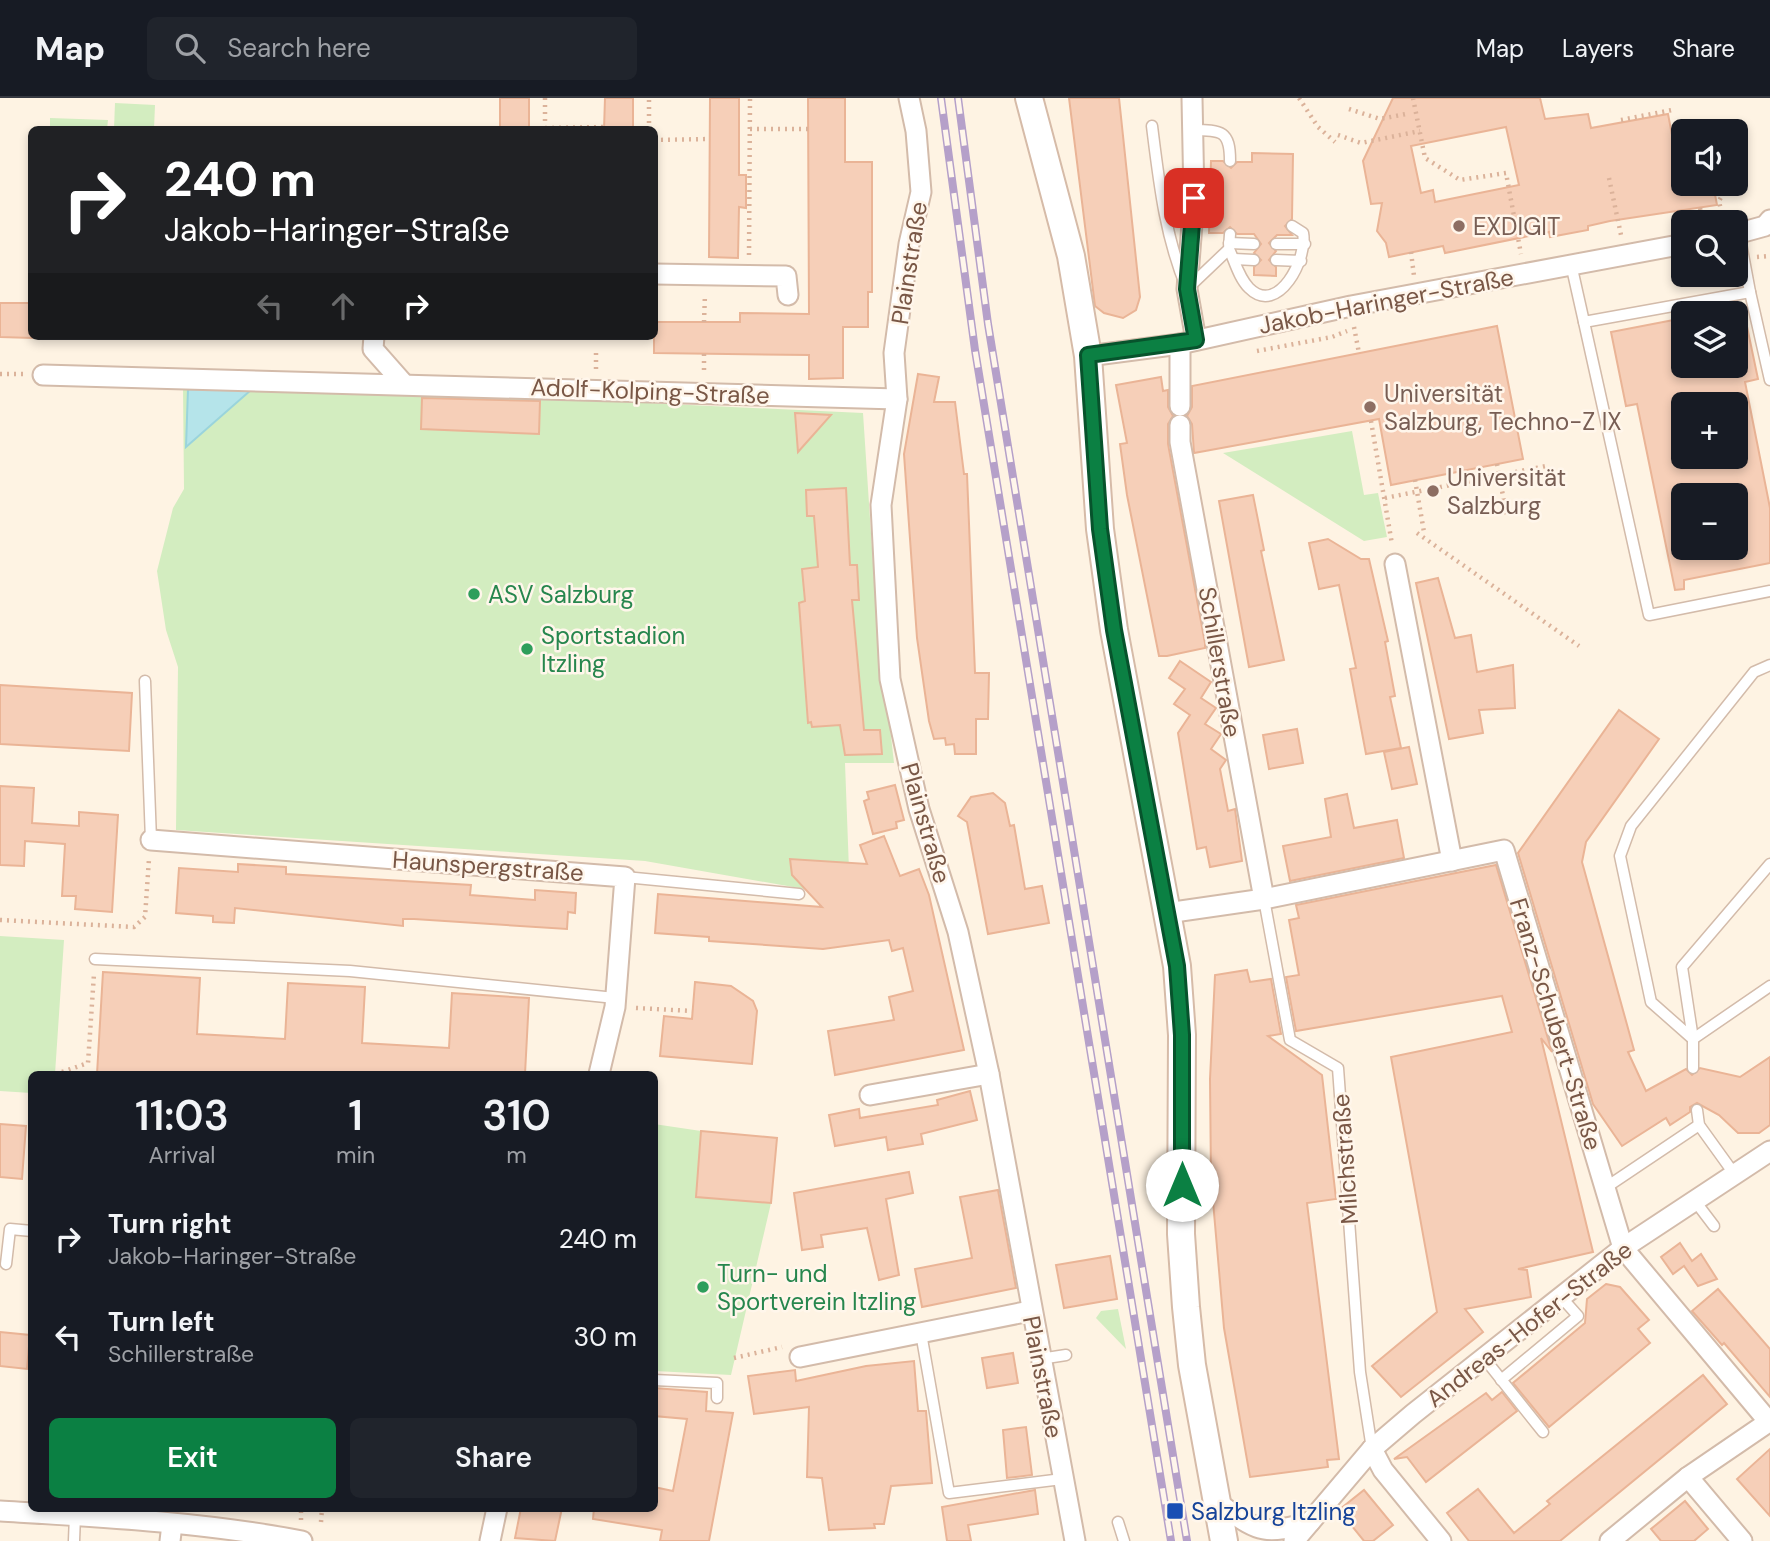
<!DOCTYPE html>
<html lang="en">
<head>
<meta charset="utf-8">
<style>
  :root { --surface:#171b24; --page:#20242c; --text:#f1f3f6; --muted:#9ea1a6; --line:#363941; --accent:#0b8043 }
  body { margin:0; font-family:"DM Sans",sans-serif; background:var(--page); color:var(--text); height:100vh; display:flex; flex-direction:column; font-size:26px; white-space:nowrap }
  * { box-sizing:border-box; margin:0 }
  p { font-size:23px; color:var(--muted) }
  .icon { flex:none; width:38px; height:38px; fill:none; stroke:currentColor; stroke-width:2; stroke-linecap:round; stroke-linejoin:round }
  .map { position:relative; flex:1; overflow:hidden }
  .panel { position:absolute; left:28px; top:973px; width:630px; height:441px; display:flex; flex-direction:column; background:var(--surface); border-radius:10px; box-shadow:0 4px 10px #0003 }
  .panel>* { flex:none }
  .hud { position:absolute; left:28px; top:28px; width:630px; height:214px; border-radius:10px; box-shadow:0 4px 10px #0003; background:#202124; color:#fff; overflow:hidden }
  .controls { position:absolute; left:1671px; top:21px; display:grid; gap:14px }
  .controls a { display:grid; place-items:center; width:77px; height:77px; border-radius:10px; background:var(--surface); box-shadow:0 4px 10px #0003; font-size:35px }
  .pin { position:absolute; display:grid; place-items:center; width:60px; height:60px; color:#fff; margin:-30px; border-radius:14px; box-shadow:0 4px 10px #0006 }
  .me { position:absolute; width:77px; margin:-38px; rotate:0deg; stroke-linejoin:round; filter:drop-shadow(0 0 5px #0008) }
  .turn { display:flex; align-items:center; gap:24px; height:147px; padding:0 21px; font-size:32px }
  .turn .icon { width:91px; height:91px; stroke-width:2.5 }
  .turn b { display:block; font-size:49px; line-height:60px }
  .lanes { display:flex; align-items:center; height:66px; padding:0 21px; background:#0003; justify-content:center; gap:35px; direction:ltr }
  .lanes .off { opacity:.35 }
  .eta { display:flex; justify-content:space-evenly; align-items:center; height:119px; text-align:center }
  .eta b { font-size:42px; font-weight:600; line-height:49px }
  .cta { display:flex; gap:14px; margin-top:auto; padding:14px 21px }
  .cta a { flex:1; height:80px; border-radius:10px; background:var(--accent); color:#fff; font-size:28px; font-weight:600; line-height:80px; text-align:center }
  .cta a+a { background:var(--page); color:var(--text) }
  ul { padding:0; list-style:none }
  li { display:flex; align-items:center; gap:21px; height:98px; padding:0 21px }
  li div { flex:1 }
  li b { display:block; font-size:26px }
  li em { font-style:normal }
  header { display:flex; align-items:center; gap:42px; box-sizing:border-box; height:98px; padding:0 35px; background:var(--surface); border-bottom:2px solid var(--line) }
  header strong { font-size:33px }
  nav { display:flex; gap:38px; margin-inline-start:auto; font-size:24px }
  .search { width:490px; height:63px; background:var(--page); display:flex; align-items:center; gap:18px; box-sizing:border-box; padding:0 24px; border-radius:10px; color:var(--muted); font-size:26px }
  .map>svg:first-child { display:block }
</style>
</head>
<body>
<header>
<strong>Map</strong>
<div class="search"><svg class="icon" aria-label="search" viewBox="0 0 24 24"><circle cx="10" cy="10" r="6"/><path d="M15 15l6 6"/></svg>Search here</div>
<nav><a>Map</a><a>Layers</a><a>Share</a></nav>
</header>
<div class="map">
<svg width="1770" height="1443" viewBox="0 0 1770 1443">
  <rect width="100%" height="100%" fill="#fef3e3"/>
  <g fill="#d3edc0">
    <path d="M115,5L155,7L154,31H114Z"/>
    <path d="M50,20L108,22L107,31H50Z"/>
    <path d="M183,288L540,300L863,315L875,496L894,665H845L850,799L645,763L176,732L178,569L166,532L157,473L173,410L184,391Z"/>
    <path d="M1352,333L1364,397L1378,395L1387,439L1364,443L1223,355Z"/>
    <path d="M0,838L64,842L55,976H32L31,995L0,993Z"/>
    <path d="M654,1026L701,1033L696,1099L771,1105L731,1277L655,1273Z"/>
    <path d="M1118,1211L1126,1251L1096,1220L1101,1213Z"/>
  </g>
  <path fill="#b5e4ea" stroke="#9ad4dc" stroke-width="2" d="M188,291L251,292L186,349Z"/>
  <g fill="#f6cfb8" stroke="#eab496" stroke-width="2" fill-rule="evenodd">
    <rect x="500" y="0" width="29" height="32"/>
    <path d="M605,0H633V32H604Z"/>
    <path d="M710,0H739V77H746V110L739,109L738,160L709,159Z"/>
    <path d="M808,0H845V64H872V194H868V229H843V280L809,281V257L654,255V224H740V215L809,216Z"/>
    <path d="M1069,0H1119L1140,199L1136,212L1123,220L1104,215L1095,208Z"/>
    <path d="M1393,0H1540L1545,21L1588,16L1591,30L1668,16L1673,42L1684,40V86H1713L1717,107L1610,123L1588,128V132L1550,139L1549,134L1445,155L1443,148L1389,159L1386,145L1377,133L1382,105L1371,106L1363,63ZM1506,29L1519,87L1435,104L1433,92L1421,95L1411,48Z"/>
    <path d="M1252,55L1293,56L1292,121L1285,128L1292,137H1277L1269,145L1276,153L1269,162L1276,169V178L1254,177V169L1261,162L1254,155L1261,146L1254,136H1237L1230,129L1223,135H1209L1211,63H1223L1231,70L1237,64H1252Z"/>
    <path d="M0,205H32V240L0,239Z"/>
    <path d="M1745,219L1758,281L1745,284L1770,410V465L1684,482V491L1675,492L1637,306L1626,308L1611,234L1684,220V268H1736V220ZM1684,306H1736V359H1684ZM1684,397H1736V450H1684Z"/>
    <path d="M1497,228L1523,361L1391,387L1379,321L1194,355L1192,326L1187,318L1192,309V288Z"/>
    <path d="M918,276L939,279L934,304H955L964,376H967L975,575H989L988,621H976V656H955L954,646L946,647L945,640L934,641L929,623L917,540L904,356Z"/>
    <path d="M1161,279L1163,293L1168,292V309L1173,318L1168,326V346L1205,545V550L1167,558H1159L1127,397L1120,346L1127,345L1116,287Z"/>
    <path d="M422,300L540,303L539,336L421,331Z"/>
    <path d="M795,315L831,317L798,354Z"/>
    <path d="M846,390L850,467H857L859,502H852L864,632H880L882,656L845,657L840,627L812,629L811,624L808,625L799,505L805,503L802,471L818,469L814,418H807L806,392Z"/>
    <path d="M1253,397L1264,452L1261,453L1284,562L1249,569L1219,403Z"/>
    <path d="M1328,441L1361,461H1369L1388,543L1385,544L1395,598L1390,599L1401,650L1366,656L1350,571L1356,570L1339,487L1319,491L1309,445Z"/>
    <path d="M1438,480L1455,540L1471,537L1477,574L1513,567L1515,610L1479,612L1483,635L1449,641L1416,485Z"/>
    <path d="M1180,563L1211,584L1201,600L1216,610L1205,626L1221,636L1211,651L1226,662L1220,671L1228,713L1235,711L1242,763L1210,769L1206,749L1197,751L1178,635L1190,617L1174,606L1185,591L1169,580Z"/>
    <path d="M0,587L132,595L129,653L0,646Z"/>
    <path d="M1619,612L1659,641L1586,744L1582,764L1634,952L1628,954L1646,993L1686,971L1692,977L1700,970L1740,979L1770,959V1027L1759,1035H1738L1719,1017L1697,1005L1690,1009V1014L1670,1027L1666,1020L1622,1048L1593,1006L1518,755Z"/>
    <path d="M1297,631L1303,665L1269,671L1263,637Z"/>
    <path d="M1409,649L1417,686L1392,691L1384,654Z"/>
    <path d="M895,687L904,722L896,724L897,730L873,736L864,703L869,701L867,694Z"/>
    <path d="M0,688L34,690L32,725L79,728V714L118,717L112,814L75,811L76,798H62L65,746L25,743L24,768L0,767Z"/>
    <path d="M993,695L1005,705L1010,728L1014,727L1025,791L1042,788L1049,825L988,836L967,724L958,718L971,699Z"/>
    <path d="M1347,696L1354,730L1397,722L1404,760L1290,783L1283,748L1331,739L1325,701Z"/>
    <path d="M884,738L900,778L919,771L929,797L964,952L835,977L828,933L894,922L889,899L913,893L903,850L892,853L889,842L823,851L709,843V839L655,835L658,796L822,809L792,777L790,761L867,766L860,747Z"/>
    <path d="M238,766L286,769V776L471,787L470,797L535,802V792L576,795L575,815L568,814L567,831L414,821H403V828L235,810L234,825L213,824V818L176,815L179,770L238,774Z"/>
    <path d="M1496,767L1552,954L1541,940L1593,1154L1518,1171L1527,1172L1531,1199L1465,1211L1483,1234L1401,1299L1372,1268L1437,1214L1391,959L1512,934L1502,898L1296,933L1286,879L1299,877L1289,822L1299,820L1296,807Z"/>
    <path d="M1247,872L1250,884L1271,881L1281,936L1268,938L1322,977L1336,1101L1307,1105L1339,1361L1327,1362L1328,1369L1250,1379L1224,1230L1211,1080L1210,981L1215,877Z"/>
    <path d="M103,874L200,880L197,936L285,941L288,885L365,889L362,945L449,950L452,895L529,900L525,976H97Z"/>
    <path d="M695,884L731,888L753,903L757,913L752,966L660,958L664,918L692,921Z"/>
    <path d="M970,993L977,1022L921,1036L923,1046L888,1052L886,1039L835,1048L829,1017L859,1011L860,1020L938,1007L937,1002Z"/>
    <path d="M0,1026L26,1028L22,1081L0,1079Z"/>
    <path d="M701,1033L777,1040L771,1105L696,1099Z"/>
    <path d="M909,1074L913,1095L886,1101L899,1177L879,1182L867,1130L821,1137L823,1149L802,1152L794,1095Z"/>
    <path d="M998,1092L1016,1190L922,1209L915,1171L972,1160L960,1099Z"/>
    <path d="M1680,1145L1692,1163L1701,1156L1717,1181L1698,1188L1684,1168L1673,1176L1661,1159Z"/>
    <path d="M1110,1158L1117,1201L1064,1210L1056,1167Z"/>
    <path d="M1606,1186L1620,1189L1649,1222L1638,1231L1650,1245L1549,1329L1513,1285L1585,1225L1587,1201Z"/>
    <path d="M1718,1191L1770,1251V1299L1724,1245L1722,1247L1692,1213Z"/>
    <path d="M0,1234L30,1237L27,1271L0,1268Z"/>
    <path d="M1013,1255L1018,1285L987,1290L982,1260Z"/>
    <path d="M914,1263L918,1313H926L932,1385L891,1388L884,1426H874L875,1430L829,1432L822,1380L807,1379L809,1309L754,1316L748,1278L795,1272L796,1283L866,1268Z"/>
    <path d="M1703,1277L1727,1306L1560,1443H1469L1447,1415L1478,1391L1514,1435L1550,1406L1547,1403Z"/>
    <path d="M654,1290L707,1294L706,1313L733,1315L709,1443H660L662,1432L593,1421L594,1410H654V1389L673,1393L687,1321L654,1318Z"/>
    <path d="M1502,1294L1517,1313L1426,1384L1407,1359L1394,1361L1486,1295L1492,1302Z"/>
    <path d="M1026,1329L1032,1377L1007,1380L1003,1332Z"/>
    <path d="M1770,1351V1418L1737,1381Z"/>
    <path d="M1035,1392L1038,1416L968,1427L971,1443H947L942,1409Z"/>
    <path d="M1364,1392L1393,1427L1373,1443H1364L1339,1412Z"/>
    <path d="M1685,1403L1708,1431L1694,1443H1661L1651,1431Z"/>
    <path d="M521,1410H562L555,1443L515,1440Z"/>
  </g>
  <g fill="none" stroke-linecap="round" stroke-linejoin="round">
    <g stroke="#d3bbaa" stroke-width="13">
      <g id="service">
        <path d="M1152,28C1159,84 1165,139 1187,191L1229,151L1230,136"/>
        <path d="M1193,32C1222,32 1230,33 1230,63"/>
        <path d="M1229,145L1254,146"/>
        <path d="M1276,146H1305"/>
        <path d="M1229,151C1235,164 1239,180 1249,190C1278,219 1308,160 1303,135L1292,128"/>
        <path d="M1234,161L1254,162"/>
        <path d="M1276,162L1301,163"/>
        <path d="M1571,166L1584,224L1750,194L1739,135"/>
        <path d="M1750,194L1770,282"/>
        <path d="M1584,224L1649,517L1770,493"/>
        <path d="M145,583L151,742"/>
        <path d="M625,779L799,796"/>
        <path d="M1264,801L1290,942L1338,970L1360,1274L1372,1351"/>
        <path d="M95,861L350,873L615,900"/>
        <path d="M1693,941L1651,904L1620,758L1631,728L1754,574L1770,567"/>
        <path d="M1693,941L1770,888"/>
        <path d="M1693,970V941L1682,869L1770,766"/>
        <path d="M1697,1012L1699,1027L1735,1077"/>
        <path d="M1605,1090L1699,1027"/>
        <path d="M1695,1103L1714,1128"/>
        <path d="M6,1166L10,1131L32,1133"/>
        <path d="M921,1235L949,1395L1062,1381"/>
        <path d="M1484,1260L1543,1334"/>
        <path d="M1040,1261L1066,1257"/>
        <path d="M654,1282L717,1285V1300"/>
        <path d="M1501,1282L1578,1218L1562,1200"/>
        <path d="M1118,1424L1124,1443"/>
        <path d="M74,1443L75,1417"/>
      </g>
    </g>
    <g stroke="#d3bbaa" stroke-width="23">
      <g id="minor">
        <path d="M909,0L916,33L921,94L909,146L894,255L897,301L881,407L890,581L919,711L958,834L989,976L1075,1443"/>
        <path d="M1192,0L1194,100L1187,191L1196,242"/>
        <path d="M1736,136L1765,128L1770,122"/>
        <path d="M654,176L786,178L788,197"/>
        <path d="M374,238L373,251L403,285"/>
        <path d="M1088,258L1180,246L1351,208L1684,146"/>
        <path d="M43,277L897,301"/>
        <path d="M1180,308V246"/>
        <path d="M1180,327V344L1264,801"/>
        <path d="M1395,466L1452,763"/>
        <path d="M151,742L625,779L615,909L599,976"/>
        <path d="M1167,815L1264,801L1504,752L1623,1150L1769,1324"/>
        <path d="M870,997L989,976"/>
        <path d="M800,1259L1030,1213"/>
        <path d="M1372,1351L1383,1372L1441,1443"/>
        <path d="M1688,1379L1742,1443"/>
        <path d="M1216,1404C1258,1432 1260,1439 1310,1424"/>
        <path d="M0,1413C101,1419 202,1424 302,1443"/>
        <path d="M170,1443L172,1426"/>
        <path d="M490,1443L497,1410"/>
        <path d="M1294,1443L1372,1351L1413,1316L1623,1150L1770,1053"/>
        <path d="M1610,1443L1688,1379L1770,1323"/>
      </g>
    </g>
    <g stroke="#d6bba8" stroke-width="30">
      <path id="secondary" d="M1029,0L1071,158L1088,258L1100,431L1114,532L1177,868L1182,937L1181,1136L1186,1209L1192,1267L1224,1443"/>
    </g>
    <g stroke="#dbb29a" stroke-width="4.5" stroke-dasharray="2 5" stroke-linecap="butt">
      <path d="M545,0V31"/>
      <path d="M1299,0L1318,29L1335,44"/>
      <path d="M1413,0L1425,60L1460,82L1506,75L1521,156"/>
      <path d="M1349,11L1380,21L1406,16"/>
      <path d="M1621,22L1672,12"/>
      <path d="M545,30L604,29"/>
      <path d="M750,31H808"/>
      <path d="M649,32V0"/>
      <path d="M1338,37L1361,45L1420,33"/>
      <path d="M654,42L710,41"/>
      <path d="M1609,80L1621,137"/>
      <path d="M1700,110L1703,124"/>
      <path d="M1723,122L1719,103L1728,86"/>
      <path d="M1411,154L1414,178"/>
      <path d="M749,157L750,0"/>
      <path d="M1757,159L1770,158"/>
      <path d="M704,224L705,196"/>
      <path d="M1354,229L1359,255"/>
      <path d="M1257,253L1332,239L1347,233"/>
      <path d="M704,256V276"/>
      <path d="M596,271V255"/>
      <path d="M0,276H24"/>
      <path d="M1371,323L1392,446"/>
      <path d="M1497,366L1507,419"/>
      <path d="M1415,382L1424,434"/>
      <path d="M1385,400L1546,368"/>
      <path d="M1417,435L1579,548"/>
      <path d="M0,822L134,829L145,819L149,761"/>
      <path d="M636,910L692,913"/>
      <path d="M62,974L88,965L94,876"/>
      <path d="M734,1260L782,1249"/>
      <path d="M301,1422V1410"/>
      <path d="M321,1424L322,1410"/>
    </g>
    <use href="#service" stroke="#fff" stroke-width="10"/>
    <use href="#minor" stroke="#fff" stroke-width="19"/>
    <use href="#secondary" stroke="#fff" stroke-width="26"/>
    <g stroke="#b5a0c9" stroke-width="8">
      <g id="rail">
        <path d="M941,0L975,252L1171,1443"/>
        <path d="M958,0L988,226L1187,1443"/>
      </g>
    </g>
    <use href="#rail" stroke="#fff6eb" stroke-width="5" stroke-dasharray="16" stroke-linecap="butt"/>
  </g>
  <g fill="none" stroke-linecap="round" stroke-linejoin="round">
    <g stroke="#07532c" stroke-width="18">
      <path id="route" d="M1182,1087V937L1177,868L1114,532L1100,431L1088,257L1196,242L1187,191L1194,100"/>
    </g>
    <use href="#route" stroke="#0b8043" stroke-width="12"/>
  </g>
  <g fill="#8d6e63" stroke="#fff6eb" stroke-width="2.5">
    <circle cx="1459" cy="128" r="7"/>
    <circle cx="1370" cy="309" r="7"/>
    <circle cx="1433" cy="393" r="7"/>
  </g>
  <g fill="#2e9e5b" stroke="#fff6eb" stroke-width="2.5">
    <circle cx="474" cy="496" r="7"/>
    <circle cx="527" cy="551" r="7"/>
    <circle cx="703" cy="1189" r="7"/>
  </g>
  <rect fill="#1a4fb4" stroke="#fff6eb" stroke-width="2.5" x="1166" y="1404" width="18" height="18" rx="3.5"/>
  <g text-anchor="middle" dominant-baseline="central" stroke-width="5" stroke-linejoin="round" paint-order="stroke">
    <g font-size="24" fill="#785e54" stroke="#fff6eb" text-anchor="start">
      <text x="1473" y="128">EXDIGIT</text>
      <text x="1384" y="295">Universität<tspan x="1384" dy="28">Salzburg, Techno-Z IX</tspan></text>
      <text x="1447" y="379">Universität<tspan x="1447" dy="28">Salzburg</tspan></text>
    </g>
    <g font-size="24" fill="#795746" stroke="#fff6eb">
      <text transform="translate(909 165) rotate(-81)">Plainstraße</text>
      <text transform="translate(1386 203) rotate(-11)">Jakob-Haringer-Straße</text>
      <text transform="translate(650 293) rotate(2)">Adolf-Kolping-Straße</text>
      <text transform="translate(1220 564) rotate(80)">Schillerstraße</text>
      <text transform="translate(926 725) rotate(74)">Plainstraße</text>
      <text transform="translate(488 768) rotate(4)">Haunspergstraße</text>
      <text transform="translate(1556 926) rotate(73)">Franz-Schubert-Straße</text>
      <text transform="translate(1345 1061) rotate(-94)">Milchstraße</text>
      <text transform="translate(1529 1226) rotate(-38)">Andreas-Hofer-Straße</text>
      <text transform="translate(1043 1279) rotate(79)">Plainstraße</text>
    </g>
    <g font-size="24" fill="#27864d" stroke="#fff6eb" text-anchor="start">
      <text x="488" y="496">ASV Salzburg</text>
      <text x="541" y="537">Sportstadion<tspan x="541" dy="28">Itzling</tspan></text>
      <text x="717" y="1175">Turn- und<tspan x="717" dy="28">Sportverein Itzling</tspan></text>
    </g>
    <g font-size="24" fill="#164399" stroke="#fff6eb" text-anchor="start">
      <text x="1191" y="1413">Salzburg Itzling</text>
    </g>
  </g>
</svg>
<div class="controls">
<a><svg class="icon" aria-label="sound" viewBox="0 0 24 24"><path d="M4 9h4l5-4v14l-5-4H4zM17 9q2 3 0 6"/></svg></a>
<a><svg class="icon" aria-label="search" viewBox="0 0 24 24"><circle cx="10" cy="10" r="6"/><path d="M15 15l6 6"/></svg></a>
<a><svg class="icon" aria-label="layers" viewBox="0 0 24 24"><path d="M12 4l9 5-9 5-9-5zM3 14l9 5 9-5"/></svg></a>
<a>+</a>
<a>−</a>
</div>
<div class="pin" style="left:1194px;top:100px;background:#d93025"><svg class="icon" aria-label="arrive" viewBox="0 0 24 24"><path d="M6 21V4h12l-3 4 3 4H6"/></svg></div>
<svg class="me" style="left:1182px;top:1087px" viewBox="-20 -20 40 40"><circle r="19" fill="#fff"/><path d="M0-13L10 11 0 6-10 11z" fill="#0b8043"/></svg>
<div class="hud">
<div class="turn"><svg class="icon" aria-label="right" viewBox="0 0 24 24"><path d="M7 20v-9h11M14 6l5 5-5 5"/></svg><div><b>240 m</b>Jakob-Haringer-Straße</div></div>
<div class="lanes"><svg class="icon off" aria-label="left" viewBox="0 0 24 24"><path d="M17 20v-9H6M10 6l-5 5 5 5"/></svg><svg class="icon off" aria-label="ahead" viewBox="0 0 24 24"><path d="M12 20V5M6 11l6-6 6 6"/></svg><svg class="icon" aria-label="right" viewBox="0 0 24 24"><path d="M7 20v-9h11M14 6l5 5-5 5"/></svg></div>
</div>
<section class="panel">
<div class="eta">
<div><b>11:03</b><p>Arrival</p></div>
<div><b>1</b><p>min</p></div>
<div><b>310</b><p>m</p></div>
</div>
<ul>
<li><svg class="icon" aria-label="right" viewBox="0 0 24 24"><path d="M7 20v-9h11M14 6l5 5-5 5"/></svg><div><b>Turn right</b><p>Jakob-Haringer-Straße</p></div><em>240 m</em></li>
<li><svg class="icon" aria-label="left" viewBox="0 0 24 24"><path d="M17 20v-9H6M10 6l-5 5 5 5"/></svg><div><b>Turn left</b><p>Schillerstraße</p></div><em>30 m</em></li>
</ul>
<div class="cta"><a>Exit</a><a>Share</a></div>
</section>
</div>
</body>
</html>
